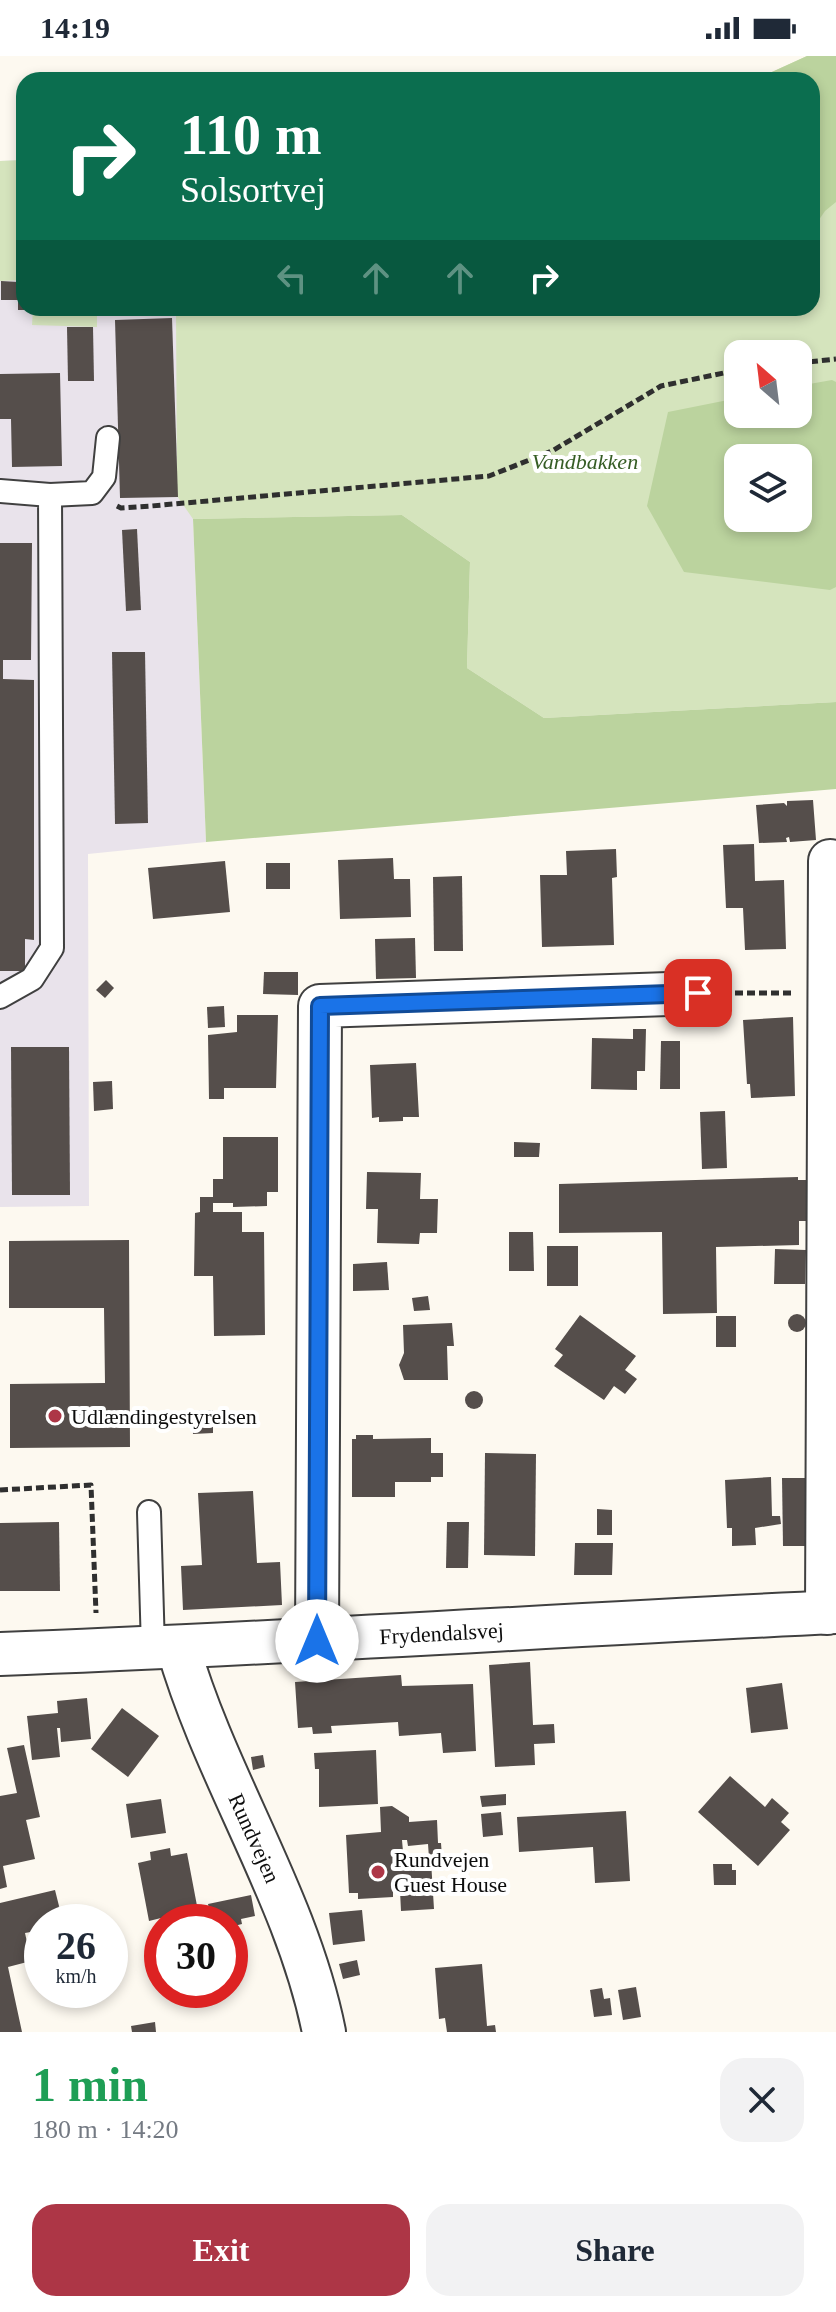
<!DOCTYPE html>
<html lang="en">
<head>
<meta charset="utf-8">
<style>
  :root { --surface:#fff; --page:#f2f2f3; --text:#1f2937; --muted:#747a83; --accent:#ad3646 }
  body { margin:0; font-family:Georgia,serif; background:var(--page); color:var(--text); height:100vh; display:flex; flex-direction:column; font-size:30px; white-space:nowrap }
  * { box-sizing:border-box; margin:0 }
  p { font-size:26px; color:var(--muted) }
  .icon { flex:none; width:44px; height:44px; fill:none; stroke:currentColor; stroke-width:2; stroke-linecap:round; stroke-linejoin:round }
  .map { position:relative; height:1976px; overflow:hidden }
  .side { display:flex; flex-direction:column; background:var(--surface); flex:1 }
  .side>* { flex:none }
  .banner { position:absolute; left:16px; top:16px; width:804px; height:244px; border-radius:24px; box-shadow:0 4px 12px #0003; background:#0b6e4f; color:#fff; overflow:hidden }
  .needle { width:52px; rotate:332deg }
  .buttons { position:absolute; left:724px; top:284px; display:grid; gap:16px }
  .buttons a { display:grid; place-items:center; width:88px; height:88px; border-radius:16px; background:var(--surface); box-shadow:0 4px 12px #0003; font-size:40px }
  .speed { position:absolute; left:24px; top:1848px; display:flex; gap:16px; font-size:40px; font-weight:700; text-align:center }
  .speed>* { display:grid; place-content:center; width:104px; height:104px; border-radius:50%; background:var(--surface); box-shadow:0 4px 12px #0003; line-height:1 }
  .speed small { font-size:20px; font-weight:400 }
  .speed .limit { border:12px solid #d22; background:#fff; color:#111 }
  .pin { position:absolute; display:grid; place-items:center; width:68px; height:68px; color:#fff; margin:-34px; border-radius:16px; box-shadow:0 4px 12px #0006 }
  .me { position:absolute; width:88px; margin:-44px; rotate:0deg; stroke-linejoin:round; filter:drop-shadow(0 0 6px #0008) }
  .turn { display:flex; align-items:center; gap:28px; height:168px; padding:0 32px; font-size:36px }
  .turn .icon { width:104px; height:104px; stroke-width:2.5 }
  .turn b { display:block; font-size:56px; line-height:68px }
  .lanes { display:flex; align-items:center; height:76px; padding:0 32px; background:#0003; justify-content:center; gap:40px; direction:ltr }
  .lanes .off { opacity:.35 }
  .round { display:grid; place-items:center; flex:none; width:84px; height:84px; border-radius:24px; background:var(--page) }
  .overview { display:flex; align-items:center; justify-content:space-between; height:136px; padding:0 32px }
  h1 { font-size:48px; font-weight:800; line-height:60px; color:#1e9e55 }
  .primary-button { display:flex; gap:16px; margin-top:auto; padding:16px 32px }
  .primary-button a { flex:1; height:92px; border-radius:24px; background:var(--accent); color:#fff; font-size:32px; font-weight:800; line-height:92px; text-align:center }
  .primary-button a+a { background:var(--page); color:var(--text) }
  .status { display:flex; justify-content:space-between; align-items:center; height:56px; padding:0 40px; background:var(--surface); direction:ltr }
  .status svg { height:22px; fill:currentColor }
  .map>svg:first-child { display:block }
</style>
</head>
<body>
<div class="status"><b>14:19</b><svg viewBox="0 0 49 12"><path d="M0 12V9h3v3zM5 12V6h3v6zM10 12V3h3v9zM15 12V0h3v12zM26 1h20v11H26zM47 4h2v5h-2z"/></svg></div>
<div class="map">
<svg width="836" height="1976" viewBox="0 0 836 1976">
  <rect width="100%" height="100%" fill="#fdf9f0"/>
  <path fill="#e9e3eb" d="M24,104V252H180L193,463L206,786L88,798L89,1150L0,1151V105Z"/>
  <g fill="#d5e4bd" fill-rule="evenodd">
    <path d="M807,0H836V646L544,662L467,612L470,506L402,459L193,463L177,440L176,252H812V24H754ZM738,298H798V358H738ZM738,402H798V462H738Z"/>
    <path d="M24,104V224L0,225V105Z"/>
    <path d="M33,252H97V271L32,269Z"/>
  </g>
  <g fill="#bbd39e" fill-rule="evenodd">
    <path d="M807,0H836V146L825,155L812,174V24H754Z"/>
    <path d="M832,324L836,326V531L830,534L684,516L647,450L668,356L738,342V358H798V330ZM798,402V462H738V402Z"/>
    <path d="M402,459L470,506L467,612L544,662L836,646V733L206,786L193,463Z"/>
  </g>
  <g fill="#554e4b">
    <path d="M18,220H24V254H18V244H1V225L18,226Z"/>
    <path d="M172,262L178,441L120,442L115,264Z"/>
    <path d="M67,271H93L94,325H68Z"/>
    <path d="M60,317L62,410L12,411L11,363H0V318Z"/>
    <path d="M137,473L141,554L126,555L122,474Z"/>
    <path d="M0,487H32L31,604H3V623L34,624V884L25,883V915H0Z"/>
    <path d="M112,596H145L148,767L115,768Z"/>
    <path d="M813,744L816,784L790,786L789,781L786,782L787,786L759,787L756,749L784,747L787,750V745Z"/>
    <path d="M754,788L755,825L784,824L786,893L745,894L743,852H726L723,789Z"/>
    <path d="M616,793L617,821L612,822L614,889L542,891L540,819H567L566,795Z"/>
    <path d="M393,802L394,823H410L411,861L340,863L338,804Z"/>
    <path d="M225,805L230,856L153,863L148,812Z"/>
    <rect x="266" y="807" width="24" height="26"/>
    <path d="M462,820L463,895H434L433,821Z"/>
    <path d="M415,882L416,922L376,923L375,883Z"/>
    <path d="M264,916H298V939L263,938Z"/>
    <path d="M106,924L114,932L105,942L96,934Z"/>
    <path d="M224,950L225,971L208,972L207,951Z"/>
    <path d="M237,959H278L276,1032H224V1043H209L208,979L237,976Z"/>
    <path d="M793,961L795,1040L751,1042L750,1028H747L743,964Z"/>
    <path d="M633,973H646L645,1015H637V1034L591,1033L592,982L633,983Z"/>
    <path d="M661,985H680V1033H660Z"/>
    <path d="M11,991H69L70,1139H12Z"/>
    <path d="M416,1007L419,1061H403V1065L379,1066V1061L372,1062L370,1009Z"/>
    <path d="M112,1025L113,1053L94,1055L93,1026Z"/>
    <path d="M725,1055L727,1112L702,1113L700,1056Z"/>
    <path d="M223,1081H278V1136H267V1150L233,1151V1147H213V1156H242V1176H264L265,1279L214,1280L213,1220H194L195,1157L200,1156V1141H213V1123H223Z"/>
    <path d="M514,1086L540,1087L539,1101H514Z"/>
    <path d="M367,1116L421,1117L420,1143H438L437,1177H420L419,1188L377,1187L378,1153H366Z"/>
    <path d="M798,1121V1124H809V1165H799V1189L716,1191L717,1257L663,1258L662,1176L559,1177V1128Z"/>
    <path d="M509,1176H533L534,1215H509Z"/>
    <path d="M129,1184L130,1391L10,1392V1328L105,1327L104,1252H9V1185Z"/>
    <rect x="547" y="1190" width="31" height="40"/>
    <path d="M775,1193L806,1194L805,1228H774Z"/>
    <path d="M387,1206L389,1234L353,1235V1208Z"/>
    <path d="M428,1240L430,1254L414,1255L412,1242Z"/>
    <circle cx="797" cy="1267" r="9"/>
    <path d="M580,1259L636,1300L625,1314L637,1323L625,1338L614,1330L604,1344L554,1310L563,1299L555,1293Z"/>
    <rect x="716" y="1260" width="20" height="31"/>
    <path d="M452,1267L454,1290H447L448,1324H404L399,1309L404,1297L403,1269Z"/>
    <circle cx="474" cy="1344" r="9"/>
    <path d="M192,1354H213V1377L193,1378Z"/>
    <path d="M356,1379H373V1383L431,1382V1397H443V1421H431V1426H395V1441H352V1383H356Z"/>
    <path d="M485,1397L536,1398L535,1500L484,1499Z"/>
    <path d="M771,1421L772,1460H780L781,1468L755,1472L756,1489L732,1490V1472H727L725,1424Z"/>
    <path d="M782,1422H805L806,1490H783Z"/>
    <path d="M253,1435L257,1507L280,1506L282,1549L183,1554L181,1510L202,1509L198,1437Z"/>
    <path d="M597,1453L612,1454V1479H597Z"/>
    <path d="M59,1466L60,1535H0V1467Z"/>
    <path d="M447,1466H469L468,1512H446Z"/>
    <path d="M575,1487H613L612,1519H574Z"/>
    <path d="M530,1606L533,1669L554,1668L555,1687L534,1688L535,1709L495,1711L489,1609Z"/>
    <path d="M401,1619L402,1630L473,1628L476,1695L443,1697L441,1677L399,1680L398,1666L331,1670L332,1677L313,1678L312,1671L298,1672L295,1626Z"/>
    <path d="M782,1627L788,1673L751,1677L746,1632Z"/>
    <path d="M87,1642L91,1683L61,1686L60,1672H57L60,1701L32,1704L27,1660L58,1657L57,1645Z"/>
    <path d="M122,1652L159,1680L128,1721L91,1693Z"/>
    <path d="M24,1689L40,1761L26,1764L35,1803L3,1810L7,1831L0,1833V1740L17,1737L7,1692Z"/>
    <path d="M376,1694L378,1748L319,1751V1713H315L314,1697Z"/>
    <path d="M263,1699L265,1711L253,1714L251,1701Z"/>
    <path d="M730,1720L765,1751L772,1742L789,1757L781,1766L790,1774L758,1810L698,1756Z"/>
    <path d="M506,1738V1749L482,1751L480,1740Z"/>
    <path d="M161,1743L166,1777L131,1782L126,1748Z"/>
    <path d="M392,1750L409,1761V1766L437,1764L438,1787H441L442,1801L429,1802L428,1788L408,1790L407,1784H402L404,1807L431,1805L434,1853L401,1855L400,1835L393,1836V1841L358,1843V1837H349L346,1779L381,1776L380,1751Z"/>
    <path d="M626,1755L630,1825L595,1827L593,1791L519,1796L517,1761Z"/>
    <path d="M501,1756L503,1779L483,1781L481,1758Z"/>
    <path d="M170,1792L171,1800L187,1797L198,1855L184,1857L186,1866H162L161,1862L149,1865L138,1807L151,1804L150,1796Z"/>
    <path d="M713,1808H732V1814H736V1829H714Z"/>
    <path d="M55,1834L63,1866H42V1874L25,1877L31,1905L8,1911L22,1976H0V1847Z"/>
    <path d="M251,1839L255,1860L241,1863L242,1868L230,1871V1866H212L208,1848Z"/>
    <path d="M362,1854L365,1885L333,1889L329,1857Z"/>
    <path d="M357,1904L360,1919L343,1923L339,1908Z"/>
    <path d="M482,1908L487,1970L495,1969L496,1976H447L445,1962L439,1963L435,1912Z"/>
    <path d="M636,1931L641,1961L623,1964L618,1934Z"/>
    <path d="M602,1932L604,1943L610,1942L612,1959L594,1961L590,1934Z"/>
    <path d="M155,1966L156,1976H132L131,1970Z"/>
  </g>
  <g fill="none" stroke-linecap="round" stroke-linejoin="round">
    <g stroke="#404040" stroke-width="26">
      <g id="service">
        <path d="M0,435L50,439L52,892L32,923L0,941"/>
        <path d="M50,439L92,437L104,421L108,382"/>
        <path d="M149,1456L153,1592"/>
      </g>
    </g>
    <g stroke="#404040" stroke-width="46">
      <g id="minor">
        <path d="M827,1557L830,805"/>
        <path d="M317,1585L320,950L698,937"/>
        <path id="s1" d="M178,1591C216,1723 297,1841 324,1976"/>
        <path id="s2" d="M0,1598C279,1588 557,1569 836,1556"/>
      </g>
    </g>
    <g stroke="#2f2f2f" stroke-width="5" stroke-dasharray="8 4" stroke-linecap="butt">
      <path d="M798,307L836,303"/>
      <path d="M117,450L121,452L151,450L489,420L552,395L661,330L738,314"/>
      <path d="M735,937H793"/>
      <path d="M0,1434L91,1429L96,1557"/>
    </g>
    <use href="#service" stroke="#fff" stroke-width="22"/>
    <use href="#minor" stroke="#fff" stroke-width="42"/>
  </g>
  <g fill="none" stroke-linecap="round" stroke-linejoin="round">
    <g stroke="#114b97" stroke-width="20">
      <path id="route" d="M317,1585L320,950L698,937"/>
    </g>
    <use href="#route" stroke="#1a73e8" stroke-width="14"/>
  </g>
  <g fill="#ad3646" stroke="#fff" stroke-width="3">
    <circle cx="55" cy="1360" r="8"/>
    <circle cx="378" cy="1816" r="8"/>
  </g>
  <g text-anchor="middle" dominant-baseline="central" stroke-width="8" stroke-linejoin="round" paint-order="stroke">
    <g font-size="22" font-style="italic" fill="#365d25" stroke="#fff">
      <text x="585" y="405">Vandbakken</text>
    </g>
    <g font-size="22" fill="#0d0d0d" stroke="#fff" text-anchor="start">
      <text x="71" y="1360">Udlændingestyrelsen</text>
      <text x="394" y="1803">Rundvejen<tspan x="394" dy="25">Guest House</tspan></text>
    </g>
    <g font-size="22" fill="#0d0d0d" stroke="#fff">
      <text stroke="none"><textPath href="#s2" startOffset="442">Frydendalsvej</textPath></text>
      <text stroke="none"><textPath href="#s1" startOffset="206">Rundvejen</textPath></text>
    </g>
  </g>
</svg>
<div class="buttons">
<a><svg class="needle" viewBox="-14 -14 28 28"><path d="M0-13l5 13h-10z" fill="#e53935"/><path d="M0 13l5-13h-10z" fill="#747a83"/></svg></a>
<a><svg class="icon" aria-label="layers" viewBox="0 0 24 24"><path d="M12 4l9 5-9 5-9-5zM3 14l9 5 9-5"/></svg></a>
</div>
<div class="speed"><div>26<small>km/h</small></div><div class="limit">30</div></div>
<div class="pin" style="left:698px;top:937px;background:#d93025"><svg class="icon" aria-label="arrive" viewBox="0 0 24 24"><path d="M6 21V4h12l-3 4 3 4H6"/></svg></div>
<svg class="me" style="left:317px;top:1585px" viewBox="-20 -20 40 40"><circle r="19" fill="#fff"/><path d="M0-13L10 11 0 6-10 11z" fill="#1a73e8"/></svg>
<div class="banner">
<div class="turn"><svg class="icon" aria-label="right" viewBox="0 0 24 24"><path d="M7 20v-9h11M14 6l5 5-5 5"/></svg><div><b>110 m</b>Solsortvej</div></div>
<div class="lanes"><svg class="icon off" aria-label="left" viewBox="0 0 24 24"><path d="M17 20v-9H6M10 6l-5 5 5 5"/></svg><svg class="icon off" aria-label="ahead" viewBox="0 0 24 24"><path d="M12 20V5M6 11l6-6 6 6"/></svg><svg class="icon off" aria-label="ahead" viewBox="0 0 24 24"><path d="M12 20V5M6 11l6-6 6 6"/></svg><svg class="icon" aria-label="right" viewBox="0 0 24 24"><path d="M7 20v-9h11M14 6l5 5-5 5"/></svg></div>
</div>
</div>
<section class="side">
<div class="overview"><div><h1>1 min</h1><p>180 m · 14:20</p></div><a class="round"><svg class="icon" aria-label="close" viewBox="0 0 24 24"><path d="M6 6l12 12M18 6L6 18"/></svg></a></div>
<div class="primary-button"><a>Exit</a><a>Share</a></div>
</section>
</body>
</html>
